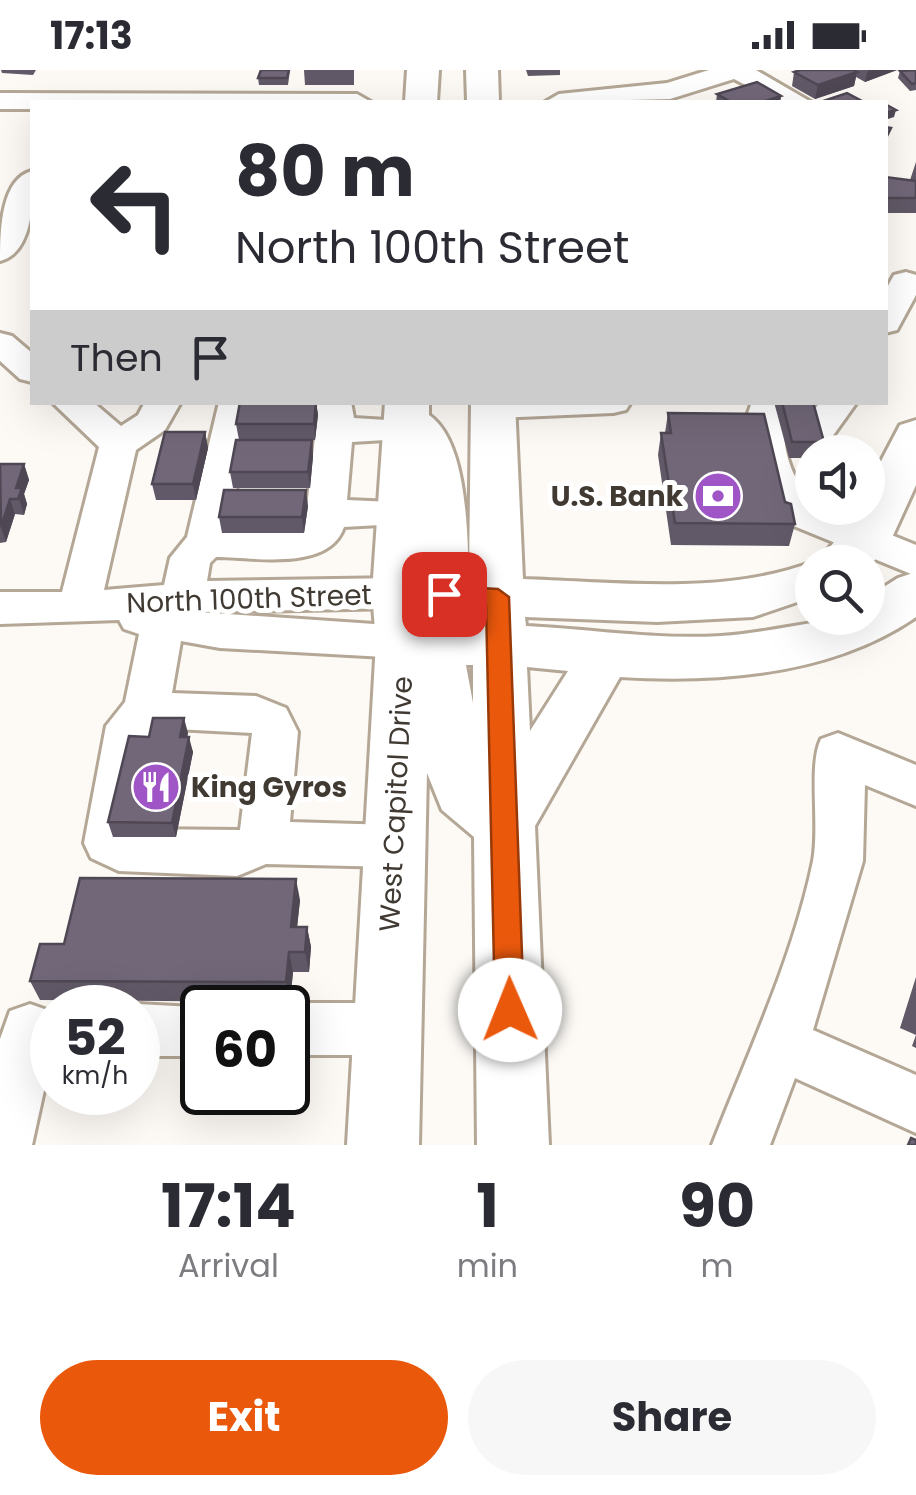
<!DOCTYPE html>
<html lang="en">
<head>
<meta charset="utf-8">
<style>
  :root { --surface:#fff; --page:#f7f7f7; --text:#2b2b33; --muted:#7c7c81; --accent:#ea580c }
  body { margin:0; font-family:Poppins,sans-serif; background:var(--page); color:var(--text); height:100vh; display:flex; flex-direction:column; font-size:38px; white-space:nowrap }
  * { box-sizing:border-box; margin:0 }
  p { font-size:32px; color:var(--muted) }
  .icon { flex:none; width:55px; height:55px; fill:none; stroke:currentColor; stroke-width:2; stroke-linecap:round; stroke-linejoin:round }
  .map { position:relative; height:1075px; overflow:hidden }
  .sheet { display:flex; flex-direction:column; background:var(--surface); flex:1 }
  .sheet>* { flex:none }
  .top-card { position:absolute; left:30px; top:30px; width:858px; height:305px; border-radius:0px; box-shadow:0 10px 40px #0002; background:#fff; color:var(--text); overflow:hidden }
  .fabs { position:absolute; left:795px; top:365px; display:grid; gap:20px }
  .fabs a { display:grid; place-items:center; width:90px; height:90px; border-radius:50%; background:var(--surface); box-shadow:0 10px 40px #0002; font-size:50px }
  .speed { position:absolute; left:30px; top:915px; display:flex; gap:20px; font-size:50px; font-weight:700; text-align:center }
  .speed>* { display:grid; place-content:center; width:130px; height:130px; border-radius:50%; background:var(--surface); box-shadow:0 10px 40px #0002; line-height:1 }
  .speed small { font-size:25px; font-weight:400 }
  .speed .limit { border:5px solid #111; border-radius:15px; background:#fff; color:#111 }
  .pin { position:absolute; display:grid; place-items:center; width:85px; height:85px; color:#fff; margin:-42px; border-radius:20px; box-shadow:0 5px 15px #0006 }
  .me { position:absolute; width:110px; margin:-55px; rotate:359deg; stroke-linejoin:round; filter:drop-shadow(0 0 8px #0008) }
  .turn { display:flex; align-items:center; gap:35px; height:210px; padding:0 40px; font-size:45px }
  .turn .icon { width:130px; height:130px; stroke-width:2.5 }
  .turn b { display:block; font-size:70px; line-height:85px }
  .then { display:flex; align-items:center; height:95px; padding:0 40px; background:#0003; gap:20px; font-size:38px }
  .eta { display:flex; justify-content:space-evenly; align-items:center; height:170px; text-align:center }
  .eta b { font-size:60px; font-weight:700; line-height:70px }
  .primary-button { display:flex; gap:20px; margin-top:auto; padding:20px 40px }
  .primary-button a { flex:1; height:115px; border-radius:60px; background:var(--accent); color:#fff; font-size:40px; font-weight:700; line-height:115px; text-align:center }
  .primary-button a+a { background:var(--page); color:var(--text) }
  .status { display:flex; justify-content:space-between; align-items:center; height:70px; padding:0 50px; background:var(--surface); direction:ltr }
  .status svg { height:28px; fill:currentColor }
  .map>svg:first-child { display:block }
</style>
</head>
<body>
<div class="status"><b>17:13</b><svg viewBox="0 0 49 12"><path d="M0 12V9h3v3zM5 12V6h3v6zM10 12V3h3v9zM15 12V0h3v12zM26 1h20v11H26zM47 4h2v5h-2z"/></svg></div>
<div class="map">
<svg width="916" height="1075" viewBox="0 0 916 1075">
  <rect width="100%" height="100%" fill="#fdfaf6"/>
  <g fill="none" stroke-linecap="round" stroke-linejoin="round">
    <g stroke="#b4a796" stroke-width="6">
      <g id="minor">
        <path d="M709,0H756L811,32H778L734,9L670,29L545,32L559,24L667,13Z"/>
        <path d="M0,23L357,24L371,32H32V39H0Z"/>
        <path d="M32,101C34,128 33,183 0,191C0,164 0,109 32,101Z"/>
        <path d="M906,202L916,205V225L897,260L885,263V221L894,205Z"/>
        <path d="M0,263L12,266L32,283V312L20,309L0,291Z"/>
        <path d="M52,332H93L121,356L138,345L145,332H181L165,360L136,380L104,520L164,515L170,488L187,467L219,332H351L354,348L419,352L425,360L419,368L352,372L347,430L416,433L422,443L416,453L344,457C329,502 253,487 216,487L210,493L207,511L398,508L413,512L419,523L413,534L398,538L199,542L403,556L418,560L425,572L418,584L403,588L220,578L181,571L172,623L256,626L286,638L298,662L290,752L393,755L411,761L418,776L411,791L393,797L266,794L237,806L119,801L91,788L84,773L106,656L125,632L139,564L124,559L119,550L0,554V522H62L99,377ZM249,350H317L305,454L297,459H229ZM156,658L252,663L240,760L136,759L151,664Z"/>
        <path d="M478,332H631L626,340L613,343L493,348L480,345L475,337Z"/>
        <path d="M752,332H788C778,365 787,405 812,430V438H825L916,475V506L789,454L769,433L742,360Z"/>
        <path d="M820,332H857L827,374H801L795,366Z"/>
        <path d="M838,663L916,695V736L865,715L863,791L813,960L916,1005V1063L795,1008L770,1075H712C748,983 793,888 813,791C820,755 808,695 821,669Z"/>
        <path d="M288,933H386L406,940L414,959L406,978L386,985H288V938H276Z"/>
        <path d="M30,934L50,941L52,984L32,1075H0V969L10,941Z"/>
        <path d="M138,934L212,938H202V986H138V938H128Z"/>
      </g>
    </g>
    <g stroke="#b4a796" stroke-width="6">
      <g id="major">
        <path d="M407,0H439L437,32H405Z"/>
        <path d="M466,0H498L499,32H467Z"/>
        <path d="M385,332H429V345C468,372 467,464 469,507L471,332H515L523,509C619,512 726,526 815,491C826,486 851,450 857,438H868V416L900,355L916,350V415L890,472L868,498V492H812V527L753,547L657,552L525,547L526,556C591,559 654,570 721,566C771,563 817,548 868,548V527L898,508L916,502V547C832,605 719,613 620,607L535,756L549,1075H477L474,767L442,740L427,703L419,1075H347L376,572L372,523ZM466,595H473V633ZM527,597L568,601L530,661Z"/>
      </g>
    </g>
    <use href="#minor" fill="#fff" fill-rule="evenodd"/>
    <use href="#major" fill="#fff" fill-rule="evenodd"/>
  </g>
  <g fill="#615967">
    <path d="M1,0H36L33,5L2,3Z"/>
    <path d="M261,0H290L288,15H259L258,8Z"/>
    <path d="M304,0H354V15H305Z"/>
    <path d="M526,0H560V5L528,6Z"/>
    <path d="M800,0H897L865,12L856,7L854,16L815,29L792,16L794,2Z"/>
    <path d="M916,0V20L910,21L898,8L900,1Z"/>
    <path d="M717,24L781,26L780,32H716Z"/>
    <path d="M916,92V143H885V107L910,110Z"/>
    <path d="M316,332L318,345L315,370H239L236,354Z"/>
    <path d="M774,332H813L824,372L821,382H812V388H789Z"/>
    <path d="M668,343L785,432L795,454L789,476L671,475L658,385L661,363H665Z"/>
    <path d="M205,362L208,378L196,430H156L152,414Z"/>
    <path d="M312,370L313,386L310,418H233L230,402Z"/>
    <path d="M0,394H24L29,410L24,424L27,434L24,445L15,444L6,472L0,473Z"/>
    <path d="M308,436L304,463H222L219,447Z"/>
    <path d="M188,663L187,667L193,682L176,767H113L108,752L149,667Z"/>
    <path d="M300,830L297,857H307L311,877L309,902H293L290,932L40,930L30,911L64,874Z"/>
    <path d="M916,907V978L912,976L916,965L900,958Z"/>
  </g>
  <g fill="#4f4854">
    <path d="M868,0H897L865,12Z"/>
    <path d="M857,2L854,16L815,29L818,15Z"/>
    <path d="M781,26L780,32H762Z"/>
    <path d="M896,40L894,47L885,50V43Z"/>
    <path d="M316,332L318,345L315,370L314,354Z"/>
    <path d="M205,362L208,378L196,430L193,414Z"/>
    <path d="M312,370L313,386L310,418L308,402Z"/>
    <path d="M24,394L29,410L24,424L27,434L24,445L16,418Z"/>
    <path d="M306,420L308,436L304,463L302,447Z"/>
    <path d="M10,429L15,444L6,472L1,457Z"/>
    <path d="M184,648L188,663L184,682L180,667Z"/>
    <path d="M189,667L193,682L176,767L172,753Z"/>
    <path d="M296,809L300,830L295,877L291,857Z"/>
    <path d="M307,857L311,877L309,902L305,882Z"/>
    <path d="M289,882L293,902L290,932L286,912Z"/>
  </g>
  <g fill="#716778" stroke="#4f4854" stroke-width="2.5">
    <path d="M261,0H289L287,8H258Z"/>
    <path d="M800,0H853L857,2L818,15L794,2Z"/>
    <path d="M916,0V13L912,14L900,1Z"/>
    <path d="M757,12L781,26L762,32H731L717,24Z"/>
    <path d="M847,23L864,32H831L826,30Z"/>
    <path d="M885,34L896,40L885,43Z"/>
    <path d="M885,57L891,58L886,68H885Z"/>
    <path d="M885,107L916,111V128H885Z"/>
    <path d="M240,332H316L314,354H236Z"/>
    <path d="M782,332H813L824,372H792Z"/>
    <path d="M668,343L764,344L785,432L791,434L795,454L675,453L661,363H671Z"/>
    <path d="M165,362H205L193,414H152Z"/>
    <path d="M236,370H312L308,402H230Z"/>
    <path d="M0,394H24L16,418H22L18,429H10L1,457Z"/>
    <path d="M224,420H306L302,447H219Z"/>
    <path d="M153,648H184L180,667H189L172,753L108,752L129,666L149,667Z"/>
    <path d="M80,808L296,809L291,857H307L305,882H289L286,912L30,911L40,874H64Z"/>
    <path d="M911,1068L916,1070V1075H908Z"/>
  </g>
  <path fill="#ea580c" stroke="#983908" stroke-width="2.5" d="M444,516L498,519L509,527L524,940L520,950L510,954L499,950L495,940L486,535L437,530L433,524Z"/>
  <defs>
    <g id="bank-disc" transform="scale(2.5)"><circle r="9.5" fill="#a055c7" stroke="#fff"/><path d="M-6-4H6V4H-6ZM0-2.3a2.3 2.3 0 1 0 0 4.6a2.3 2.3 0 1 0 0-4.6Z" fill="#fff"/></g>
    <g id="restaurant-disc" transform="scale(2.5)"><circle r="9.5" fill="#a055c7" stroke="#fff"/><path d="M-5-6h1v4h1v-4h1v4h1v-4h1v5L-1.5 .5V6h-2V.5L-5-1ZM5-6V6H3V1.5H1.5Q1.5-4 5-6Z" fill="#fff"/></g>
  </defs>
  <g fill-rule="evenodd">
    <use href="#bank-disc" x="718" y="426"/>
    <use href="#restaurant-disc" x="156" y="717"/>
  </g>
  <g text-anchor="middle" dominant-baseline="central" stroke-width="10" stroke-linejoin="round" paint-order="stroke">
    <g font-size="28" font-weight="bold" fill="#403a33" stroke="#fff" text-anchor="end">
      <text x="683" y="426">U.S. Bank</text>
      <text x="191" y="717" text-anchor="start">King Gyros</text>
    </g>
    <g font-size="28" fill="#403a33" stroke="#fff">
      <text transform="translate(249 529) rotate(-2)">North 100th Street</text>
      <text transform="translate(396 734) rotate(-87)">West Capitol Drive</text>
    </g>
  </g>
</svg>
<div class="fabs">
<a><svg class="icon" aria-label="sound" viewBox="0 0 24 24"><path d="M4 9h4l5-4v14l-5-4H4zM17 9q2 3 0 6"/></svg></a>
<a><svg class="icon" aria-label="search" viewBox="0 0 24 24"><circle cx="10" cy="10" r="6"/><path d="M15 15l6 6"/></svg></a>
</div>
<div class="speed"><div>52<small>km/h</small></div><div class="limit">60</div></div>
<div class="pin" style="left:444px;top:524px;background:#d93025"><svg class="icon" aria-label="arrive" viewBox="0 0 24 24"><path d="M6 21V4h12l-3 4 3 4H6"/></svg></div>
<svg class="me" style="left:510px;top:940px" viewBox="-20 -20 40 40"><circle r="19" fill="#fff"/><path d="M0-13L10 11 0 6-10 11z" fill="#ea580c"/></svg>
<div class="top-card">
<div class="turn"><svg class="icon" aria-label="left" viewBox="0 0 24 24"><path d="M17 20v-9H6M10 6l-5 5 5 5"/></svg><div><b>80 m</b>North 100th Street</div></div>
<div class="then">Then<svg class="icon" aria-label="arrive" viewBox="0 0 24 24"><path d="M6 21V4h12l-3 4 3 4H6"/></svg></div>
</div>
</div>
<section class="sheet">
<div class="eta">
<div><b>17:14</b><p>Arrival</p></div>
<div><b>1</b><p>min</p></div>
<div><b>90</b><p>m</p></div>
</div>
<div class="primary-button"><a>Exit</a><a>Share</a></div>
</section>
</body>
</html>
